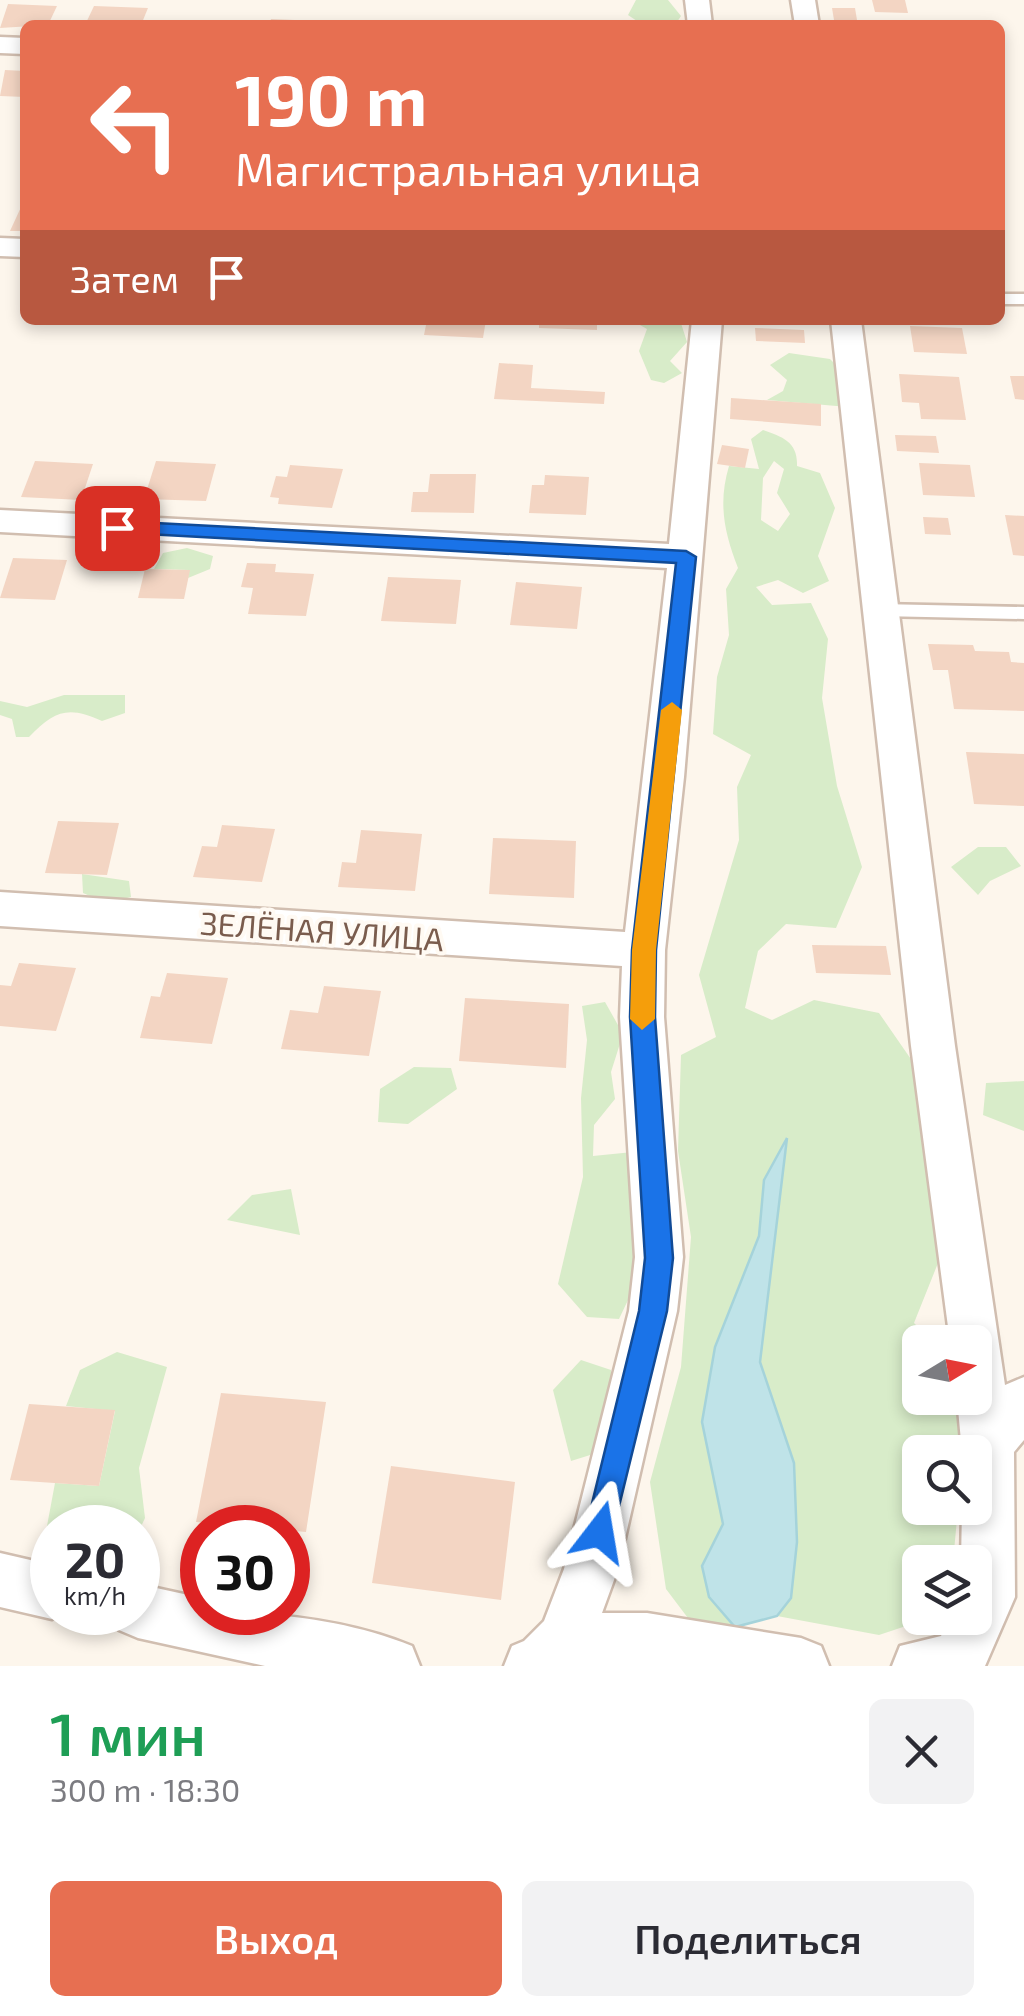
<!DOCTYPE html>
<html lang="ru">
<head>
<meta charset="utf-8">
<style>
  :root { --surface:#fff; --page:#f2f2f3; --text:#2b2b33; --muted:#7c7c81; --accent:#e76f51 }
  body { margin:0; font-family:"Exo 2",sans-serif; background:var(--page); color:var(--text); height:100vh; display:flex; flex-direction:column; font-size:38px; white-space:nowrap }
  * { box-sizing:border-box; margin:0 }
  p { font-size:32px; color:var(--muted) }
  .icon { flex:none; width:55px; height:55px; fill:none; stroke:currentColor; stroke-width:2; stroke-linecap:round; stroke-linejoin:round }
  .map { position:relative; height:1666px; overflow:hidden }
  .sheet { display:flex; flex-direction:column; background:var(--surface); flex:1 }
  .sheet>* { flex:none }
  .guide { position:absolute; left:20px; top:20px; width:985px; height:305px; border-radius:15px; box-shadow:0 5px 15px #0003; background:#e76f51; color:#fff; overflow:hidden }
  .needle { width:65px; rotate:80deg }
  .fabs { position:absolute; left:902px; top:1325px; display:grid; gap:20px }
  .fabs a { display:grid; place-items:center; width:90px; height:90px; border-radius:15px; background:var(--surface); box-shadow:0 5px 15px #0003; font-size:50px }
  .speed { position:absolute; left:30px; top:1505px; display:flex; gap:20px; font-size:50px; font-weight:700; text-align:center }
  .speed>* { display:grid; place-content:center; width:130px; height:130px; border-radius:50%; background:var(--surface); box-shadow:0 5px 15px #0003; line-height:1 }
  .speed small { font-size:25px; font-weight:400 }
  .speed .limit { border:15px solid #d22; background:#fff; color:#111 }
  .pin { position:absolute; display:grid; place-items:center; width:85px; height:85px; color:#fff; margin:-42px; border-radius:20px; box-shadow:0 5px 15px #0006 }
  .me { position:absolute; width:110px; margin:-55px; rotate:14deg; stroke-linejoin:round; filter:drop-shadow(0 0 8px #0008) }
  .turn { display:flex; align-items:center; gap:35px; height:210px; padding:0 50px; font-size:45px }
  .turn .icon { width:130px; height:130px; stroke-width:2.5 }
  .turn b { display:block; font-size:70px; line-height:85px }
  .then { display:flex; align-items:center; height:95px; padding:0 50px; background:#0003; gap:20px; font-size:38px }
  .round { display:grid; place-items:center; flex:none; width:105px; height:105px; border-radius:15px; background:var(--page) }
  .overview { display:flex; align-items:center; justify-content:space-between; height:170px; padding:0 50px }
  h1 { font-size:60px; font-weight:600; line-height:75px; color:#1e9e55 }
  .button { display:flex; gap:20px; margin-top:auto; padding:20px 50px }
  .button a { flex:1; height:115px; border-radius:15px; background:var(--accent); color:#fff; font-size:40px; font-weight:600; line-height:115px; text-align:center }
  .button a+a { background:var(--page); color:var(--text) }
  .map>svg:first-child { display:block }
</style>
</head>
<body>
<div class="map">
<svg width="1024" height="1666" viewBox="0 0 1024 1666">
  <rect width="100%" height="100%" fill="#fdf6ec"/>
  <g fill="#d8ecc9" fill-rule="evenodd">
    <path d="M636,0H668L681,16L675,25H643L628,15Z"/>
    <path d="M631,320H680L687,342L670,361L682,373L664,383L651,380L639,351L647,329Z"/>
    <path d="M789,353L830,359L847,376L848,407L767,400L783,391L787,380L770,365Z"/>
    <path d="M763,430C783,437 798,442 797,466L820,473L835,508L818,556L829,581L803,593L778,580L756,587L772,605L811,603L828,639L822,698L837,786L862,867L836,928L786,924L758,951L745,1008L772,1020L814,1000L879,1013L915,1065L940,1258L914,1323L933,1342H920V1398H957L959,1452H920V1508H958L953,1562H920V1618H930L879,1635L777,1616L791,1597L794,1463L760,1362L786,1141L764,1180L759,1236L715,1347L702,1422L723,1524L709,1597L735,1627L697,1630L666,1589L650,1482L681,1367L691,1237L678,1151L681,1055L716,1037L699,975L739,840L737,787L751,755L713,734L717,677L729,635L726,589L738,568C724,532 718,503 729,466L759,469L751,439ZM774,461L784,469L777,493L790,514L778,531L761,520L763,478Z"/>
    <path d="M187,548L213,556L210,569L188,578L189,570L154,569L163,553Z"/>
    <path d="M64,695H125V713L102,721C68,705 54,711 29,737H16L12,719L0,715V701L27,707Z"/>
    <path d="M978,847H1006L1021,866L990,881L978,895L951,867Z"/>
    <path d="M82,874L129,881L131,897L106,903L83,893Z"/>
    <path d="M605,1002L623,1034L611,1072L615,1099L594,1125L593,1156L633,1152L638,1279L619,1319L587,1317L558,1284L583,1177L581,1098L587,1040L582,1006Z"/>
    <path d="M414,1067L451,1068L457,1089L408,1124L378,1122L380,1089Z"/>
    <path d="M1024,1081V1131L983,1115L986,1083Z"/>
    <path d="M291,1189L300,1235L227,1220L252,1195Z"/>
    <path d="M117,1352L167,1367L139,1468L145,1518L138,1533V1528L52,1531L47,1526L55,1483L99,1486L115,1411L66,1406L80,1370Z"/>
    <path d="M581,1360L611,1370L613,1400L603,1451L571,1461L553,1390Z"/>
  </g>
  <path fill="#bfe3e8" stroke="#a5d3da" stroke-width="2.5" d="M787,1138L760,1362L794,1463L797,1542L791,1598L777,1616L735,1627L709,1597L702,1566L723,1524L702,1422L715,1347L759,1236L764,1180Z"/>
  <g fill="#f3d5c3">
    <path d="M872,0H905L908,13L875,12Z"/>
    <path d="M8,4L57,6L48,25L0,28Z"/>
    <path d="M94,6L148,8L141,25H85Z"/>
    <path d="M832,8H855L857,20H834Z"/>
    <path d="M271,19L319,21L318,25H269Z"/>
    <path d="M5,70L25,71V97L0,96Z"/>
    <path d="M22,205L25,231H10Z"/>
    <path d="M427,320H486L483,338L424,335Z"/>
    <path d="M539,320H597V330L539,328Z"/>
    <path d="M910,326L962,328L967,354L914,352Z"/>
    <path d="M755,328L804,330L805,343L756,341Z"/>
    <path d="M499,363L533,365L531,388L605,392L604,404L494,399Z"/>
    <path d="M899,374L959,377L966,420L921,419L919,403L902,402Z"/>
    <path d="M1010,376H1024V400L1015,399Z"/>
    <path d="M731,398L821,404V426L730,419Z"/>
    <path d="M895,435L936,436L939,453L897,451Z"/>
    <path d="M722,445L749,449L745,468L717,464Z"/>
    <path d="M35,461L93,464L81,500L21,497Z"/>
    <path d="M156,461L216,464L206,501L144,499Z"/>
    <path d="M919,463L970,465L975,497L923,495Z"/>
    <path d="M290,465L343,469L332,508L278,504L279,498L270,497L276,476L287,477Z"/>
    <path d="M430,474H476L474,513L411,512L413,492H428Z"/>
    <path d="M545,475L589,477L586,515L529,513L532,485H544Z"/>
    <path d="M1005,515L1024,516V556L1013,555Z"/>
    <path d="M923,517L948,518L951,535L925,534Z"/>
    <path d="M13,558L67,560L55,600L0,598Z"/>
    <path d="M247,563L276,564L275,572L314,574L306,616L248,614L253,588L241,587Z"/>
    <path d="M145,569L190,570L184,599L138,598Z"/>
    <path d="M388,577L461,580L456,624L381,621Z"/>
    <path d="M516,582L582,587L577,629L510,625Z"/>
    <path d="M928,644L973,645L975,651L1009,652L1011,662L1024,663V711L954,709L948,670H933Z"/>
    <path d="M966,752L1024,754V806L974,804Z"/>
    <path d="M58,821L119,823L107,875L45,873Z"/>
    <path d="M222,825L275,829L262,882L193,877L202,846L217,847Z"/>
    <path d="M361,830L422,834L415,891L338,887L342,862L356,863Z"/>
    <path d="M493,838L576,841L574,898L489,894Z"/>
    <path d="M812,945L886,946L891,975L816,973Z"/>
    <path d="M19,963L76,968L56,1031L0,1026V985L11,986Z"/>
    <path d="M167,973L228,978L212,1044L140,1038L151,996L160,997Z"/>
    <path d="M324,986L381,991L369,1056L281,1049L290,1010L318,1013Z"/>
    <path d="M465,998L569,1004L566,1068L459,1061Z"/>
    <path d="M221,1393L326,1402L306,1532L196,1522Z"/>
    <path d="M29,1404L115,1410L99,1486L10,1480Z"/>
    <path d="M391,1466L515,1482L501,1600L372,1583Z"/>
  </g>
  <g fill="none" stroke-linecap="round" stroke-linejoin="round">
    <g stroke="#d1beb0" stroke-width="5">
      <g id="lane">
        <rect x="1000" y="294" width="24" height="10"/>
        <path d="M880,604L1024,607V619L880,616L871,610Z"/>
      </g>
    </g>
    <g stroke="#d1beb0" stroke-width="5">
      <g id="street">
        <path d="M685,0H709L712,25H688Z"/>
        <path d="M791,0H815L819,25H795Z"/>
        <path d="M0,37L25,38V54L0,53Z"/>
        <path d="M0,238L25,239V257L0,256Z"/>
        <path d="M692,320H722L684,777L665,950L664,1017L683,1257L677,1311L618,1569L602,1613H647L801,1638L821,1646L829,1666H504L512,1646L524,1641L544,1621L564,1569L629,1311L635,1257L620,1017L622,966L0,926V892L625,932L667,568L0,532V510L669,544Z"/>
        <path d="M831,320H861L955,1046L1005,1385L1024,1377V1440L1014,1452L1015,1597L985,1666H892L900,1646L941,1636L950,1618H975V1562H961L962,1508H975V1452H962L957,1398H975V1342H950L911,1046Z"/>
        <path d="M0,1553L52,1565V1612H68L52,1619L0,1607Z"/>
        <path d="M138,1584L202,1598V1612C272,1612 346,1619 412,1646L420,1666H265L138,1638L119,1630L111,1612H138Z"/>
      </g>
    </g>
    <use href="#lane" fill="#fff" fill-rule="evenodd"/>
    <use href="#street" fill="#fff" fill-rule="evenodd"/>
  </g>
  <path fill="#1a73e8" stroke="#114b97" stroke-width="2.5" d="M117,521L686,551L696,557L656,950L655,1017L673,1258L667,1311L610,1543L600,1547L589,1543L585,1532L639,1311L645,1258L630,1017L632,950L676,563L110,532L107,528Z"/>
  <path fill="#f59e0b" d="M672,702L682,710L656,950L655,1019L642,1030L630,1019L632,950L661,710Z"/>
  <g text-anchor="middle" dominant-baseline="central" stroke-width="8" stroke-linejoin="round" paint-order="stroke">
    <g font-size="32" fill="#7a5c4d" stroke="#fffaf3">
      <text transform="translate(322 930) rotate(4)">ЗЕЛЁНАЯ УЛИЦА</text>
    </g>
  </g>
</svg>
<div class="fabs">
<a><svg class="needle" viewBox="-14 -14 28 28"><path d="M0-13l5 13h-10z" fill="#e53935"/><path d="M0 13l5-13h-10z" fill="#7c7c81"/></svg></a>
<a><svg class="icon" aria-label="search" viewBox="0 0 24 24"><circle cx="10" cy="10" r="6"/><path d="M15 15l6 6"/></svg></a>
<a><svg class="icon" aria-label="layers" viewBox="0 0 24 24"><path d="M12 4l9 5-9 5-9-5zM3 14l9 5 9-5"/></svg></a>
</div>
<div class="speed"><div>20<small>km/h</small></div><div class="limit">30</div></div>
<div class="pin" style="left:117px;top:528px;background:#d93025"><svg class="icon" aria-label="arrive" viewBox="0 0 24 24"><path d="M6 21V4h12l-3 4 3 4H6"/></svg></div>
<svg class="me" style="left:600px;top:1532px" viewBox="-20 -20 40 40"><path d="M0-17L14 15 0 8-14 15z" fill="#1a73e8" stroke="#fff" stroke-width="4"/></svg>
<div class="guide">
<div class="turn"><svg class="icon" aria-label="left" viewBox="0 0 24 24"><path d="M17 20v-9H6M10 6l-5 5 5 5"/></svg><div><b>190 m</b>Магистральная улица</div></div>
<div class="then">Затем<svg class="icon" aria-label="arrive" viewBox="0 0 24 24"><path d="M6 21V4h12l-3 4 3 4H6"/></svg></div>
</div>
</div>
<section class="sheet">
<div class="overview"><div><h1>1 мин</h1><p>300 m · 18:30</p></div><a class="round"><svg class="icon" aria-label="close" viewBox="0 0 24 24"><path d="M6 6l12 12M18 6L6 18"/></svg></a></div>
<div class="button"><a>Выход</a><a>Поделиться</a></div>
</section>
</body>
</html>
